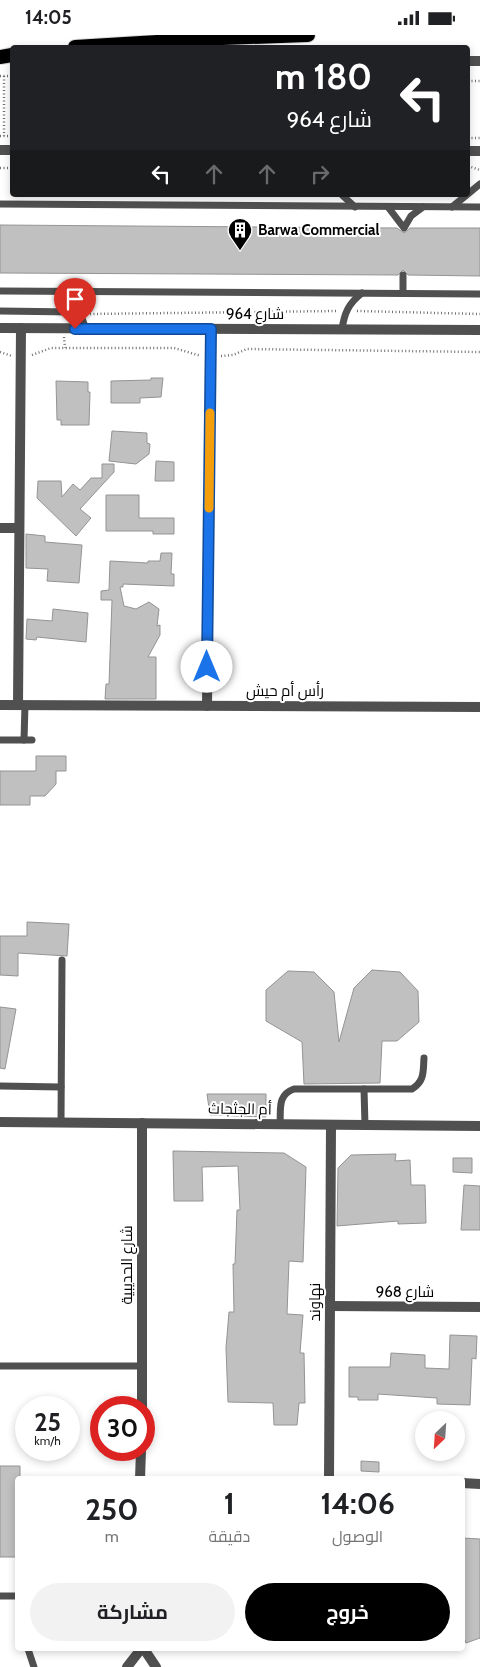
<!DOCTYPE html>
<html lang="ar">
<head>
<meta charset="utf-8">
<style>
  :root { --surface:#fff; --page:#f2f2f2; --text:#202124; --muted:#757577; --accent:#000 }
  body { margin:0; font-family:Cabin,Cairo,sans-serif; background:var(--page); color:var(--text); direction:rtl; height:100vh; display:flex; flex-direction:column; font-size:19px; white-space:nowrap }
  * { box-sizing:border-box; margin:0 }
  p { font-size:16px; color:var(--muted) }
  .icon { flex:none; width:28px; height:28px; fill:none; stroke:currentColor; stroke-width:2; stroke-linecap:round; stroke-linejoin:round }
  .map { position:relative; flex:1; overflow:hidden; direction:ltr }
  .sheet { position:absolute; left:15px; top:1441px; width:450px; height:175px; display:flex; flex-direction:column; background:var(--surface); border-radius:5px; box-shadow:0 2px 8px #0003; direction:rtl }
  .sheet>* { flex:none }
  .banner { position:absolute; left:10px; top:10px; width:460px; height:152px; border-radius:5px; box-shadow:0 2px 8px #0003; direction:rtl; background:#202124; color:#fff; overflow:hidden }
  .needle { width:32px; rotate:205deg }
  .tools { position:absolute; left:415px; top:1376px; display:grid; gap:10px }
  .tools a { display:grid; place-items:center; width:50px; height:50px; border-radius:50%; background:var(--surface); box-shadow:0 2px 8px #0003; font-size:25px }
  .speed { position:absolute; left:15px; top:1361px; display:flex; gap:10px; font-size:25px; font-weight:700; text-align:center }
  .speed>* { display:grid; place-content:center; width:65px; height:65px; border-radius:50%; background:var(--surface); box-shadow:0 2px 8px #0003; line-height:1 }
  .speed small { font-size:12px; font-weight:400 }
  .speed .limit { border:8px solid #d22; background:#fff; color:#111 }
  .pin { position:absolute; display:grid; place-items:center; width:42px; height:42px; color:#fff; margin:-51px -21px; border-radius:50% 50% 50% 0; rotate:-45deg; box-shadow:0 0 5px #0007 }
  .pin .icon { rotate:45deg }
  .me { position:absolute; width:55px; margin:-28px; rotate:0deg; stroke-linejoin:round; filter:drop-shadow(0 0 4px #0008) }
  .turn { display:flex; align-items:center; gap:18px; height:105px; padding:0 15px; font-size:22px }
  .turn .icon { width:65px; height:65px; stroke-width:2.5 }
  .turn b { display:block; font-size:35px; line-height:42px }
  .lanes { display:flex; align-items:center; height:48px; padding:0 15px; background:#0003; justify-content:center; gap:25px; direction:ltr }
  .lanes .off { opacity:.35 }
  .eta { display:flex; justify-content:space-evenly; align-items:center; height:85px; text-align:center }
  .eta b { font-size:30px; font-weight:700; line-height:35px }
  .primary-button { display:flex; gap:10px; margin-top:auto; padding:10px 15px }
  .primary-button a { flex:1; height:58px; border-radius:30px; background:var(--accent); color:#fff; font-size:20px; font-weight:700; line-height:58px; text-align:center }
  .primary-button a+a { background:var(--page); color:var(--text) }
  .status { display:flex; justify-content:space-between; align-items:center; height:35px; padding:0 25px; background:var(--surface); direction:ltr }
  .status svg { height:14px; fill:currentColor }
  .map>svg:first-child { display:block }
</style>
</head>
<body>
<div class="status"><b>14:05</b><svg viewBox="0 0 49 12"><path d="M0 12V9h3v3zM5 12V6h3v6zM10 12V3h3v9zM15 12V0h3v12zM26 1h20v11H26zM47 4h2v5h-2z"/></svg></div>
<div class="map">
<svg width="480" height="1632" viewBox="0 0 480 1632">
  <rect width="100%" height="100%" fill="#fff"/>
  <g fill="#c0c0c0" stroke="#949494">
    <path d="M0,190L397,193L404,198L410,193H480V241L408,240L403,235L398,240L0,238Z"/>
    <path d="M151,343H163L161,362L140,363V368H111V346L151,345Z"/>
    <path d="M56,346L88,347V357H90L89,390H61V385H57Z"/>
    <path d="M112,396L147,398V408L150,409L149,419L136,429L109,426Z"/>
    <path d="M156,426L174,427V446H155Z"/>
    <path d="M102,429H114V437L80,474L91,483L76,501L37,463L38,446H61L62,462L73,449L80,455L91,443H102Z"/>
    <path d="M106,460H139V483H174V499H153V496H106Z"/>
    <path d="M26,499L45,501V507L82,510L79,548L47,546L48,534L26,533Z"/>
    <path d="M161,518H172L171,539H174V551L123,549V552H120L124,571L136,574L149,567L159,574L157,591L160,590V600L148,622H156V664H105L106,649H109L112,565H101V556L109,555L110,526L148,528V526H160Z"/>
    <path d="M53,574L88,578L86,607L37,602L36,605L26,604L27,584L52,586Z"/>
    <path d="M36,721H66V736H56V749L45,761H30V770H0V736H36Z"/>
    <path d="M27,887L69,889L67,921L18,918V941L0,940V901H27Z"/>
    <path d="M372,935L400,937L418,956L419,987L397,1006H382L380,1048L304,1049L302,1007L266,986V955L288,936L314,937L334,957L339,1007L354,953Z"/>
    <path d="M0,972L16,974L5,1034L0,1033Z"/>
    <path d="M207,1059H266V1082L210,1080Z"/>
    <path d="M173,1116L284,1118L306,1132L303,1227L289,1226L287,1279L303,1280L300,1318H304L305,1368H299L297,1390H274L273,1368L228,1367L226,1313L229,1277H234L233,1229H235L237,1175H240L238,1131L202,1132L203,1166H174Z"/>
    <path d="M396,1119L395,1126L410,1125L411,1150H425L426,1188L398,1189V1186L337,1191L338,1133L351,1120Z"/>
    <path d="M453,1123H472V1138L453,1137Z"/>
    <path d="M464,1150L480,1151V1195H461Z"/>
    <path d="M450,1300L477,1301L476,1324L472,1323L470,1370L437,1369V1363L378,1359V1365H358V1362H349V1332H390L391,1318L425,1320V1333L449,1334Z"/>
    <path d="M361,1426L379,1427V1437L361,1436Z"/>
    <path d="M0,1431H20V1444H18V1522H0Z"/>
    <path d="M462,1503L480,1504V1603L466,1608L462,1599Z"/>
  </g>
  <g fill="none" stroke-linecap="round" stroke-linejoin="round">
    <g stroke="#dbdbdb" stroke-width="16">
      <g id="trunk">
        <path d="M75,12L222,3L308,0"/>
        <path d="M0,22L12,20"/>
      </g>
    </g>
    <g stroke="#727272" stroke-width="2.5" stroke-dasharray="1 2.5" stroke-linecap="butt">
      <path d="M0,41H12"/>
      <path d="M4,41V101"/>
      <path d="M468,46H480"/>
      <path d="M0,101H12"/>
      <path d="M468,103H480"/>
      <path d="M468,131L480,135"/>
      <path d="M0,133H12"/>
      <path d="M357,276L480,279"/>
      <path d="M90,279L337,276"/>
      <path d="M64,302L65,313"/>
      <path d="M0,317L12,321"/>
      <path d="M32,320L51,313H174L201,321"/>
      <path d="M221,321L233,320L247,314L480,317"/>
    </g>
    <g stroke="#505050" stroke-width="7">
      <path d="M342,160L355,172"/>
      <path d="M0,169L480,172"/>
      <path d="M388,172L404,193L411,181L423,172"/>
      <path d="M452,172L480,149"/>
      <path d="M0,256L480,259"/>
      <path d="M403,258V240"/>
      <path d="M0,276L73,277L81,281L86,294"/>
      <path d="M342,295C344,278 349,268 362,258"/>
      <path d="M0,705H32"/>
      <path d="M24,705L25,670"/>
      <path d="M0,1051L61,1052"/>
      <path d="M364,1054L365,1090"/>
      <path d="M61,1088L62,925"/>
      <path d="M280,1090C281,1074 277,1060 294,1054H412C425,1046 423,1036 424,1023"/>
      <path d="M0,1331H142"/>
      <path d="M0,1561H18"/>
      <path d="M28,1614L34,1632"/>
    </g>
    <g stroke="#505050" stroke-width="10">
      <path d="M0,293L480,295"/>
      <path d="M0,493H19"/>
      <path d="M0,670L480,672"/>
      <path d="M18,670L21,293"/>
      <path d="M207,671L211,294"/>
      <path d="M0,1087L480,1091"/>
      <path d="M330,1271L480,1272"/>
      <path d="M142,1372V1088"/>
      <path d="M140,1444L141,1415"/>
      <path d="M329,1444L331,1090"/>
      <path d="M462,1448L480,1449"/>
      <path d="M144,1614L156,1632"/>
      <path d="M127,1632L141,1614"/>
    </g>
    <g stroke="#505050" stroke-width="10">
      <path d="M468,26H480"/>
      <path d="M0,115H12"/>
      <path d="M468,116H480"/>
    </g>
    <use href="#trunk" stroke="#000" stroke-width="14"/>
  </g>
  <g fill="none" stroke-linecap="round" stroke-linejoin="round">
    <g stroke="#114b97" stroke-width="12">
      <path id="route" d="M75,294H211L207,632"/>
    </g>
    <use href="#route" stroke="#1a73e8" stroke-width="9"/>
    <path stroke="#f59e0b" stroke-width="9" d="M209,473L210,378"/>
  </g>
  <defs>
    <g id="building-pin" transform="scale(1.25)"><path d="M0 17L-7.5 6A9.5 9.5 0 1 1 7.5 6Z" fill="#000" stroke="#fff"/><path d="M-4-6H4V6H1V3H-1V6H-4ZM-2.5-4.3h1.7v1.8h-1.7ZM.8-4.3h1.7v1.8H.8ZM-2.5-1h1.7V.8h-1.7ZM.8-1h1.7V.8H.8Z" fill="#fff"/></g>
  </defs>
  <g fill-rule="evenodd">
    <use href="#building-pin" x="240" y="195"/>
  </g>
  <g text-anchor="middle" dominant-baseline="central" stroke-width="4" stroke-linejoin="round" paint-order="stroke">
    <g font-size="15" font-weight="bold" fill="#000" stroke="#fff" text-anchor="start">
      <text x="258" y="195">Barwa Commercial</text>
    </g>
    <g font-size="15" fill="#000" stroke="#fff">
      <text x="255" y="279">شارع 964</text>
      <text x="285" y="656">رأس أم حيش</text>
      <text transform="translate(240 1074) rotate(1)">أم الجثجاث</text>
      <text transform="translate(127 1230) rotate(-90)">شارع الحديبية</text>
      <text x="405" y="1257">شارع 968</text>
      <text transform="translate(315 1267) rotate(-90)">نهاوند</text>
    </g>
  </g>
</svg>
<div class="tools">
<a><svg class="needle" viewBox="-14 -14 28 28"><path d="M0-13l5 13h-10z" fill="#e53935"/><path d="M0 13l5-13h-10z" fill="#757577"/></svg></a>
</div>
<div class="speed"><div>25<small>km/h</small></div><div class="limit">30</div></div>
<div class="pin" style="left:75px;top:294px;background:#d93025"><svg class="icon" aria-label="arrive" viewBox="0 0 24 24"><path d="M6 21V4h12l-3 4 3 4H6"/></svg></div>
<svg class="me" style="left:207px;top:632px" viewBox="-20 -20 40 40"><circle r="19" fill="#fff"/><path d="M0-13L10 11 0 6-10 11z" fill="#1a73e8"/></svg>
<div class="banner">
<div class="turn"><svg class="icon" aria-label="left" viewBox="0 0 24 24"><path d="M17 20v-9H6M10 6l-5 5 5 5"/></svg><div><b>180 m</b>شارع 964</div></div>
<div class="lanes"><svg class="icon" aria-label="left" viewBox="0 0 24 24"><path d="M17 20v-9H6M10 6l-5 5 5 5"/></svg><svg class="icon off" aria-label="ahead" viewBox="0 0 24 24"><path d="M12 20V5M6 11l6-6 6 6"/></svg><svg class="icon off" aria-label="ahead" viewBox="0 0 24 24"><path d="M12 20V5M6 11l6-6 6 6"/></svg><svg class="icon off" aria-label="right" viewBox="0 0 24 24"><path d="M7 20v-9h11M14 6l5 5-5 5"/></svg></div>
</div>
<section class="sheet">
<div class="eta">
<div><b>14:06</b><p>الوصول</p></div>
<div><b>1</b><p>دقيقة</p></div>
<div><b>250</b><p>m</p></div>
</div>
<div class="primary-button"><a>خروج</a><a>مشاركة</a></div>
</section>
</div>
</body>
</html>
